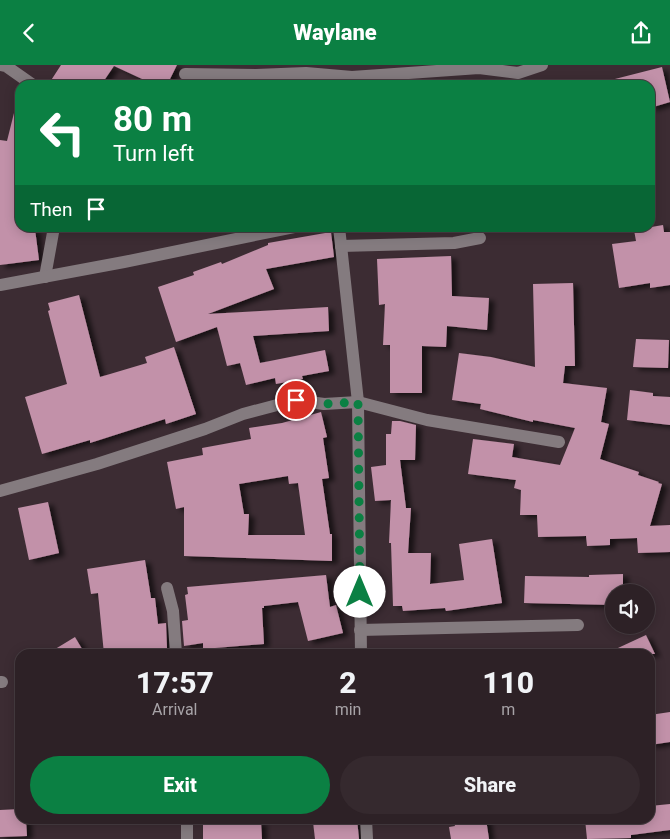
<!DOCTYPE html>
<html lang="en">
<head>
<meta charset="utf-8">
<style>
  :root { --surface:#2d2126; --page:#35292e; --text:#f1f3f6; --muted:#a7a3a7; --line:#483e43; --accent:#0b8043 }
  body { margin:0; font-family:Roboto,sans-serif; background:var(--page); color:var(--text); height:100vh; display:flex; flex-direction:column; font-size:19px; white-space:nowrap }
  * { box-sizing:border-box; margin:0 }
  p { font-size:16px; color:var(--muted) }
  .icon { flex:none; width:28px; height:28px; fill:none; stroke:currentColor; stroke-width:2; stroke-linecap:round; stroke-linejoin:round }
  .map { position:relative; flex:1; overflow:hidden }
  .panel { position:absolute; left:15px; top:584px; width:640px; height:175px; display:flex; flex-direction:column; background:var(--surface); border-radius:15px; box-shadow:0 2px 12px #0003,0 0 0 1px var(--line) }
  .panel>* { flex:none }
  .hud { position:absolute; left:15px; top:15px; width:640px; height:152px; border-radius:15px; box-shadow:0 2px 12px #0003,0 0 0 1px var(--line); background:#0b8043; color:#fff; overflow:hidden }
  .tools { position:absolute; left:605px; top:519px; display:grid; gap:10px }
  .tools a { display:grid; place-items:center; width:50px; height:50px; border-radius:50%; background:var(--surface); box-shadow:0 2px 12px #0003,0 0 0 1px var(--line); font-size:25px }
  .pin { position:absolute; display:grid; place-items:center; width:42px; height:42px; color:#fff; margin:-21px; border:2px solid #fff; border-radius:50%; box-shadow:0 1px 5px #0007 }
  .me { position:absolute; width:55px; margin:-28px; rotate:0deg; stroke-linejoin:round; filter:drop-shadow(0 0 4px #0008) }
  .turn { display:flex; align-items:center; gap:18px; height:105px; padding:0 15px; font-size:22px }
  .turn .icon { width:65px; height:65px; stroke-width:2.5 }
  .turn b { display:block; font-size:35px; line-height:42px }
  .then { display:flex; align-items:center; height:48px; padding:0 15px; background:#0003; gap:10px; font-size:19px }
  .eta { display:flex; justify-content:space-evenly; align-items:center; height:85px; text-align:center }
  .eta b { font-size:30px; font-weight:800; line-height:35px }
  .primary-button { display:flex; gap:10px; margin-top:auto; padding:10px 15px }
  .primary-button a { flex:1; height:58px; border-radius:30px; background:var(--accent); color:#fff; font-size:20px; font-weight:800; line-height:58px; text-align:center }
  .primary-button a+a { background:var(--page); color:var(--text) }
  header { display:flex; justify-content:space-between; align-items:center; height:65px; padding:0 15px; background:var(--accent); color:#fff; font-size:22px; font-weight:800 }
  .map>svg:first-child { display:block }
</style>
</head>
<body>
<header><svg class="icon" aria-label="back" viewBox="0 0 24 24"><path d="M15 5l-7 7 7 7"/></svg>Waylane<svg class="icon" aria-label="share" viewBox="0 0 24 24"><path d="M12 15V3M7 8l5-5 5 5M5 13v7h14v-7"/></svg></header>
<div class="map">
<svg width="670" height="774" viewBox="0 0 670 774">
  <defs>
    <filter id="shadow"><feDropShadow dx="5.5" dy="3" stdDeviation="2.5" flood-color="#0009"/></filter>
  </defs>
  <rect width="100%" height="100%" fill="#3c2c33"/>
  <g fill="#c291a9" fill-rule="evenodd" filter="url(#shadow)">
    <path d="M61,0H177L167,20H155L114,1L101,20H48Z"/>
    <path d="M662,2L670,37L650,43V20H612L611,15Z"/>
    <path d="M15,44L20,45V162H29V165L35,164L39,195L0,200V75L7,76Z"/>
    <path d="M663,160L664,167H670V220L650,223V218L619,223L612,179L636,176L634,165Z"/>
    <path d="M331,167L334,192L266,204L274,224L208,249L328,242L329,266L253,271L260,298L325,285L329,306L302,311L303,314L276,319L275,313L246,320L240,298L227,301L217,262L176,277L158,222L194,210L193,207L221,197L222,199L268,180V178Z"/>
    <path d="M451,191L452,231L489,233L487,265L447,261L446,282L422,281V328H390V280H383L385,239L379,240L377,194Z"/>
    <path d="M573,218L575,301H565L563,318L607,323L601,357L609,359L600,394L639,407L638,410L659,417L658,418L662,419L650,461L670,460V487L638,488L637,473L610,474V480L587,481L586,471L538,472L537,450H520L521,425L514,423L516,415L468,409L473,374L514,379L512,392L560,400L575,363L533,355V357L480,344L481,339L452,335L459,288L491,292L535,302L533,219Z"/>
    <path d="M79,230L100,312L147,298L145,292L174,282L196,349L166,359L165,354L90,378V375L42,389L25,332L67,319L48,246L50,245L48,238Z"/>
    <path d="M636,274L669,275L668,303L633,302Z"/>
    <path d="M630,325L653,328V331L670,332V360L627,355Z"/>
    <path d="M321,347L327,372L323,373L329,413L322,414L330,469H332V496L184,491V442L176,444L167,397L203,390L202,383L251,374L249,363L282,358ZM288,411L289,419L298,418L305,470H248L249,449H244L239,419Z"/>
    <path d="M392,356H400L416,360L415,395H400L406,443H411L408,488H431L430,519L464,515L459,479L492,474L502,538L446,546L445,543L403,546L402,541H393L391,478H389L391,435L375,436L371,402L386,400V369H391Z"/>
    <path d="M48,437L59,488L29,495L18,443Z"/>
    <path d="M145,495L151,533H155L158,559L166,558L167,583L164,584V589H104L98,528L91,529L87,504Z"/>
    <path d="M623,509V528H614V540L524,538L525,511L589,512V510Z"/>
    <path d="M326,510L330,542L336,540L343,568L308,576L298,537L264,541V543H262L264,579L203,584V578L184,581L182,556L188,555L185,530L188,529L187,522Z"/>
    <path d="M646,570L655,589H605Z"/>
    <path d="M75,572L85,589H47Z"/>
    <path d="M670,647V677L650,680V650Z"/>
    <path d="M670,739V765L631,770V773L587,774L585,754H650V741Z"/>
    <path d="M20,744V754H26L27,771L0,772V745Z"/>
    <path d="M341,754H357L359,774H315L313,757Z"/>
    <path d="M453,754H486L489,774H451L449,762L455,761Z"/>
    <path d="M261,756L262,774H203V759Z"/>
  </g>
  <g fill="none" stroke-linecap="round" stroke-linejoin="round">
    <g stroke="#847b7f" stroke-width="12">
      <path d="M1,0L6,1L33,20"/>
      <path d="M185,9L256,10L306,8L352,12L479,3L518,8L542,0"/>
      <path d="M339,162L358,337L361,589"/>
      <path d="M341,181L454,178L480,173"/>
      <path d="M45,212L54,162"/>
      <path d="M0,220L124,197L294,162"/>
      <path d="M0,426L97,399L205,364L243,349L296,335L324,339L358,337L427,355L559,377"/>
      <path d="M167,523L173,546L176,589"/>
      <path d="M360,565L578,560"/>
      <path d="M0,617H2"/>
      <path d="M187,754V774"/>
      <path d="M366,754L367,774"/>
    </g>
  </g>
  <g fill="none" stroke-linecap="round" stroke-linejoin="round">
    <path stroke="#0b8043" stroke-width="9" stroke-dasharray="0 16.2" d="M296,335L324,339L358,337L360,527"/>
  </g>
</svg>
<div class="tools">
<a><svg class="icon" aria-label="sound" viewBox="0 0 24 24"><path d="M4 9h4l5-4v14l-5-4H4zM17 9q2 3 0 6"/></svg></a>
</div>
<div class="pin" style="left:296px;top:335px;background:#d93025"><svg class="icon" aria-label="arrive" viewBox="0 0 24 24"><path d="M6 21V4h12l-3 4 3 4H6"/></svg></div>
<svg class="me" style="left:360px;top:527px" viewBox="-20 -20 40 40"><circle r="19" fill="#fff"/><path d="M0-13L10 11 0 6-10 11z" fill="#0b8043"/></svg>
<div class="hud">
<div class="turn"><svg class="icon" aria-label="left" viewBox="0 0 24 24"><path d="M17 20v-9H6M10 6l-5 5 5 5"/></svg><div><b>80 m</b>Turn left</div></div>
<div class="then">Then<svg class="icon" aria-label="arrive" viewBox="0 0 24 24"><path d="M6 21V4h12l-3 4 3 4H6"/></svg></div>
</div>
<section class="panel">
<div class="eta">
<div><b>17:57</b><p>Arrival</p></div>
<div><b>2</b><p>min</p></div>
<div><b>110</b><p>m</p></div>
</div>
<div class="primary-button"><a>Exit</a><a>Share</a></div>
</section>
</div>
</body>
</html>
